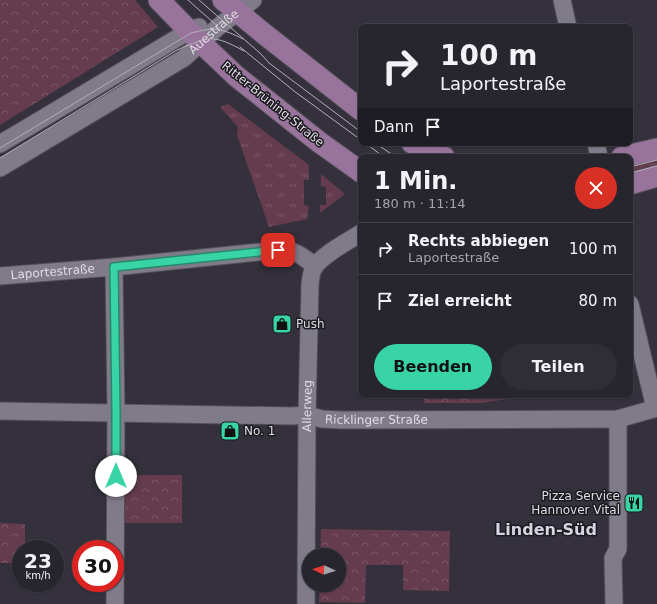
<!DOCTYPE html>
<html lang="de">
<head>
<meta charset="utf-8">
<style>
  :root { --surface:#27252d; --page:#2f2d35; --text:#f1f3f6; --muted:#a4a5aa; --line:#434249; --accent:#39d4a5 }
  body { margin:0; font-family:"DejaVu Sans",sans-serif; background:var(--page); color:var(--text); height:100vh; display:flex; flex-direction:column; font-size:15px; white-space:nowrap }
  * { box-sizing:border-box; margin:0 }
  p { font-size:13px; color:var(--muted) }
  .icon { flex:none; width:22px; height:22px; fill:none; stroke:currentColor; stroke-width:2; stroke-linecap:round; stroke-linejoin:round }
  .map { position:relative; flex:1; overflow:hidden }
  .sheet { position:absolute; left:358px; top:154px; width:275px; height:244px; display:flex; flex-direction:column; background:var(--surface); border-radius:8px; box-shadow:0 1px 3px #0004,0 0 0 1px var(--line) }
  .sheet>* { flex:none }
  .top-card { position:absolute; left:358px; top:24px; width:275px; height:122px; border-radius:8px; box-shadow:0 1px 3px #0004,0 0 0 1px var(--line); background:#27252d; color:var(--text); overflow:hidden }
  .needle { width:26px; rotate:274deg }
  .tools { position:absolute; left:302px; top:548px; display:grid; gap:8px }
  .tools a { display:grid; place-items:center; width:44px; height:44px; border-radius:50%; background:var(--surface); box-shadow:0 1px 3px #0004,0 0 0 1px var(--line); font-size:20px }
  .speed { position:absolute; left:12px; top:540px; display:flex; gap:8px; font-size:20px; font-weight:700; text-align:center }
  .speed>* { display:grid; place-content:center; width:52px; height:52px; border-radius:50%; background:var(--surface); box-shadow:0 1px 3px #0004,0 0 0 1px var(--line); line-height:1 }
  .speed small { font-size:10px; font-weight:400 }
  .speed .limit { border:6px solid #d22; background:#fff; color:#111 }
  .pin { position:absolute; display:grid; place-items:center; width:34px; height:34px; color:#fff; margin:-17px; border-radius:8px; box-shadow:0 2px 6px #0006 }
  .me { position:absolute; width:44px; margin:-22px; rotate:0deg; stroke-linejoin:round; filter:drop-shadow(0 0 3px #0008) }
  .turn { display:flex; align-items:center; gap:14px; height:84px; padding:0 16px; font-size:18px }
  .turn .icon { width:52px; height:52px; stroke-width:2.5 }
  .turn b { display:block; font-size:28px; line-height:34px }
  .then { display:flex; align-items:center; height:38px; padding:0 16px; background:#0003; gap:8px; font-size:15px }
  .round { display:grid; place-items:center; flex:none; width:42px; height:42px; border-radius:21px; background:var(--page) }
  .head { display:flex; align-items:center; justify-content:space-between; height:68px; padding:0 16px }
  h1 { font-size:24px; font-weight:600; line-height:30px }
  .primary-button { display:flex; gap:8px; margin-top:auto; padding:8px 16px }
  .primary-button a { flex:1; height:46px; border-radius:24px; background:var(--accent); color:#111; font-size:16px; font-weight:600; line-height:46px; text-align:center }
  .primary-button a+a { background:var(--page); color:var(--text) }
  ul { padding:0; list-style:none }
  li { display:flex; align-items:center; gap:12px; height:52px; padding:0 16px; border-top:1px solid var(--line) }
  li div { flex:1 }
  li b { display:block; font-size:15px }
  li em { font-style:normal }
  .map>svg:first-child { display:block }
</style>
</head>
<body>
<div class="map">
<svg width="657" height="604" viewBox="0 0 657 604">
  <defs>
    <pattern id="grass-tufts" width="24" height="20" patternUnits="userSpaceOnUse"><rect width="24" height="20" fill="#643c4e"/><path d="M3 7l-1-3M5 7V3M7 7l1-3M15 17l-1-3M17 17v-4M19 17l1-3" fill="none" stroke="#7a5867"/></pattern>
    <pattern id="park-crowns" width="20" height="18" patternUnits="userSpaceOnUse"><rect width="20" height="18" fill="#643c4e"/><path d="M2 6a3 3 0 1 1 6 0M12 15a3 3 0 1 1 6 0" fill="none" stroke="#7a5867"/></pattern>
  </defs>
  <rect width="100%" height="100%" fill="#34313c"/>
  <g fill="url(#grass-tufts)">
    <path d="M228,104L309,165V180H304V205L309,206L307,219L269,227L237,135L238,127L220,107Z"/>
    <path d="M657,155V169L630,176V162Z"/>
    <path d="M321,174L345,194L320,213V205H326V187L321,186Z"/>
  </g>
  <g fill="url(#park-crowns)">
    <path d="M0,0H135L158,27L0,125Z"/>
    <path d="M424,395H480L481,403H424Z"/>
    <rect x="125" y="475" width="57" height="48"/>
    <path d="M0,523L25,524V549H21V563H0Z"/>
    <path d="M321,529L450,531L449,591L403,590V565H366L365,603L319,602L320,585H339V555H320Z"/>
  </g>
  <path fill="#643c4e" d="M480,395H508V399L481,403Z"/>
  <g fill="none" stroke-linecap="round" stroke-linejoin="round">
    <g stroke="#534f59" stroke-width="19">
      <g id="minor">
        <path d="M562,0L568,27"/>
        <path d="M596,143L599,157"/>
        <path d="M0,144L189,31L199,27"/>
        <path id="s1" d="M0,168L184,58L218,27L253,0"/>
        <path d="M114,267L116,412L115,604"/>
        <path id="s2" d="M0,276L114,267L278,250C297,250 300,255 315,266"/>
        <path d="M630,304L655,408"/>
        <path id="s3" d="M0,411L292,416L307,415L322,419L341,420L618,419L657,408"/>
        <path id="s4" d="M306,604L307,415L310,284C311,278 311,271 315,266C325,253 347,242 361,233"/>
        <path d="M614,604L613,558L618,549V419"/>
      </g>
    </g>
    <g stroke="#534f59" stroke-width="23">
      <g id="major">
        <path d="M159,0L198,40L236,76L319,142L361,172"/>
        <path d="M223,0L263,33L361,110"/>
        <path d="M412,143L444,157"/>
        <path d="M622,157L657,149"/>
        <path d="M630,184L657,176"/>
      </g>
    </g>
    <use href="#minor" stroke="#807b89" stroke-width="17"/>
    <use href="#major" stroke="#98749c" stroke-width="21"/>
    <g stroke="#b2afb8" stroke-width="1">
      <path d="M188,0L223,31"/>
      <path d="M199,0L261,54L269,63L361,132"/>
      <path d="M240,47L294,91L361,140"/>
      <path d="M365,143L384,157"/>
      <path d="M375,143L396,157"/>
      <path d="M0,148L191,33C215,27 221,28 243,39"/>
      <path d="M0,158L177,50C209,36 213,34 244,51"/>
      <path d="M630,167L657,160"/>
      <path d="M630,173L657,166"/>
    </g>
  </g>
  <g fill="none" stroke-linecap="round" stroke-linejoin="round">
    <g stroke="#258a6b" stroke-width="10">
      <path id="route" d="M116,476V412L114,267L278,250"/>
    </g>
    <use href="#route" stroke="#39d4a5" stroke-width="7"/>
  </g>
  <defs>
    <g id="shop-square" transform="scale(1)"><rect x="-9" y="-9" width="18" height="18" rx="4" fill="#39d4a5" stroke="#1b1a1f"/><path d="M-5-2.5h2.3a2.7 3.5 0 0 1 5.4 0H5L5.5 6h-11ZM-1.5-2.5h3a1.5 2.3 0 0 0-3 0Z" fill="#111"/></g>
    <g id="restaurant-square" transform="scale(1)"><rect x="-9" y="-9" width="18" height="18" rx="4" fill="#39d4a5" stroke="#1b1a1f"/><path d="M-5-6h1v4h1v-4h1v4h1v-4h1v5L-1.5 .5V6h-2V.5L-5-1ZM5-6V6H3V1.5H1.5Q1.5-4 5-6Z" fill="#111"/></g>
  </defs>
  <g fill-rule="evenodd">
    <use href="#shop-square" x="282" y="324"/>
    <use href="#shop-square" x="230" y="431"/>
    <use href="#restaurant-square" x="634" y="503"/>
  </g>
  <g text-anchor="middle" dominant-baseline="central" stroke-width="3" stroke-linejoin="round" paint-order="stroke">
    <g font-size="12" fill="#dfdce4" stroke="#1b1a1f">
      <text stroke="none"><textPath href="#s1" startOffset="254">Auestraße</textPath></text>
      <text transform="translate(273 104) rotate(39)">Ritter-Brüning-Straße</text>
      <text stroke="none"><textPath href="#s2" startOffset="53">Laportestraße</textPath></text>
      <text stroke="none"><textPath href="#s4" startOffset="198">Allerweg</textPath></text>
      <text stroke="none"><textPath href="#s3" startOffset="377">Ricklinger Straße</textPath></text>
    </g>
    <g font-size="12" fill="#dfdce4" stroke="#1b1a1f" text-anchor="start">
      <text x="296" y="324">Push</text>
      <text x="244" y="431">No. 1</text>
      <text x="620" y="496" text-anchor="end">Pizza Service<tspan x="620" dy="14">Hannover Vital</tspan></text>
    </g>
    <g font-size="16" font-weight="bold" fill="#d7d3e2" stroke="#1b1a1f">
      <text x="546" y="529">Linden-Süd</text>
    </g>
  </g>
</svg>
<div class="tools">
<a><svg class="needle" viewBox="-14 -14 28 28"><path d="M0-13l5 13h-10z" fill="#e53935"/><path d="M0 13l5-13h-10z" fill="#a4a5aa"/></svg></a>
</div>
<div class="speed"><div>23<small>km/h</small></div><div class="limit">30</div></div>
<div class="pin" style="left:278px;top:250px;background:#d93025"><svg class="icon" aria-label="arrive" viewBox="0 0 24 24"><path d="M6 21V4h12l-3 4 3 4H6"/></svg></div>
<svg class="me" style="left:116px;top:476px" viewBox="-20 -20 40 40"><circle r="19" fill="#fff"/><path d="M0-13L10 11 0 6-10 11z" fill="#39d4a5"/></svg>
<div class="top-card">
<div class="turn"><svg class="icon" aria-label="right" viewBox="0 0 24 24"><path d="M7 20v-9h11M14 6l5 5-5 5"/></svg><div><b>100 m</b>Laportestraße</div></div>
<div class="then">Dann<svg class="icon" aria-label="arrive" viewBox="0 0 24 24"><path d="M6 21V4h12l-3 4 3 4H6"/></svg></div>
</div>
<section class="sheet">
<div class="head"><div><h1>1 Min.</h1><p>180 m · 11:14</p></div><a class="round" style="background:#d93025;color:#fff"><svg class="icon" aria-label="close" viewBox="0 0 24 24"><path d="M6 6l12 12M18 6L6 18"/></svg></a></div>
<ul>
<li><svg class="icon" aria-label="right" viewBox="0 0 24 24"><path d="M7 20v-9h11M14 6l5 5-5 5"/></svg><div><b>Rechts abbiegen</b><p>Laportestraße</p></div><em>100 m</em></li>
<li><svg class="icon" aria-label="arrive" viewBox="0 0 24 24"><path d="M6 21V4h12l-3 4 3 4H6"/></svg><div><b>Ziel erreicht</b></div><em>80 m</em></li>
</ul>
<div class="primary-button"><a>Beenden</a><a>Teilen</a></div>
</section>
</div>
</body>
</html>
